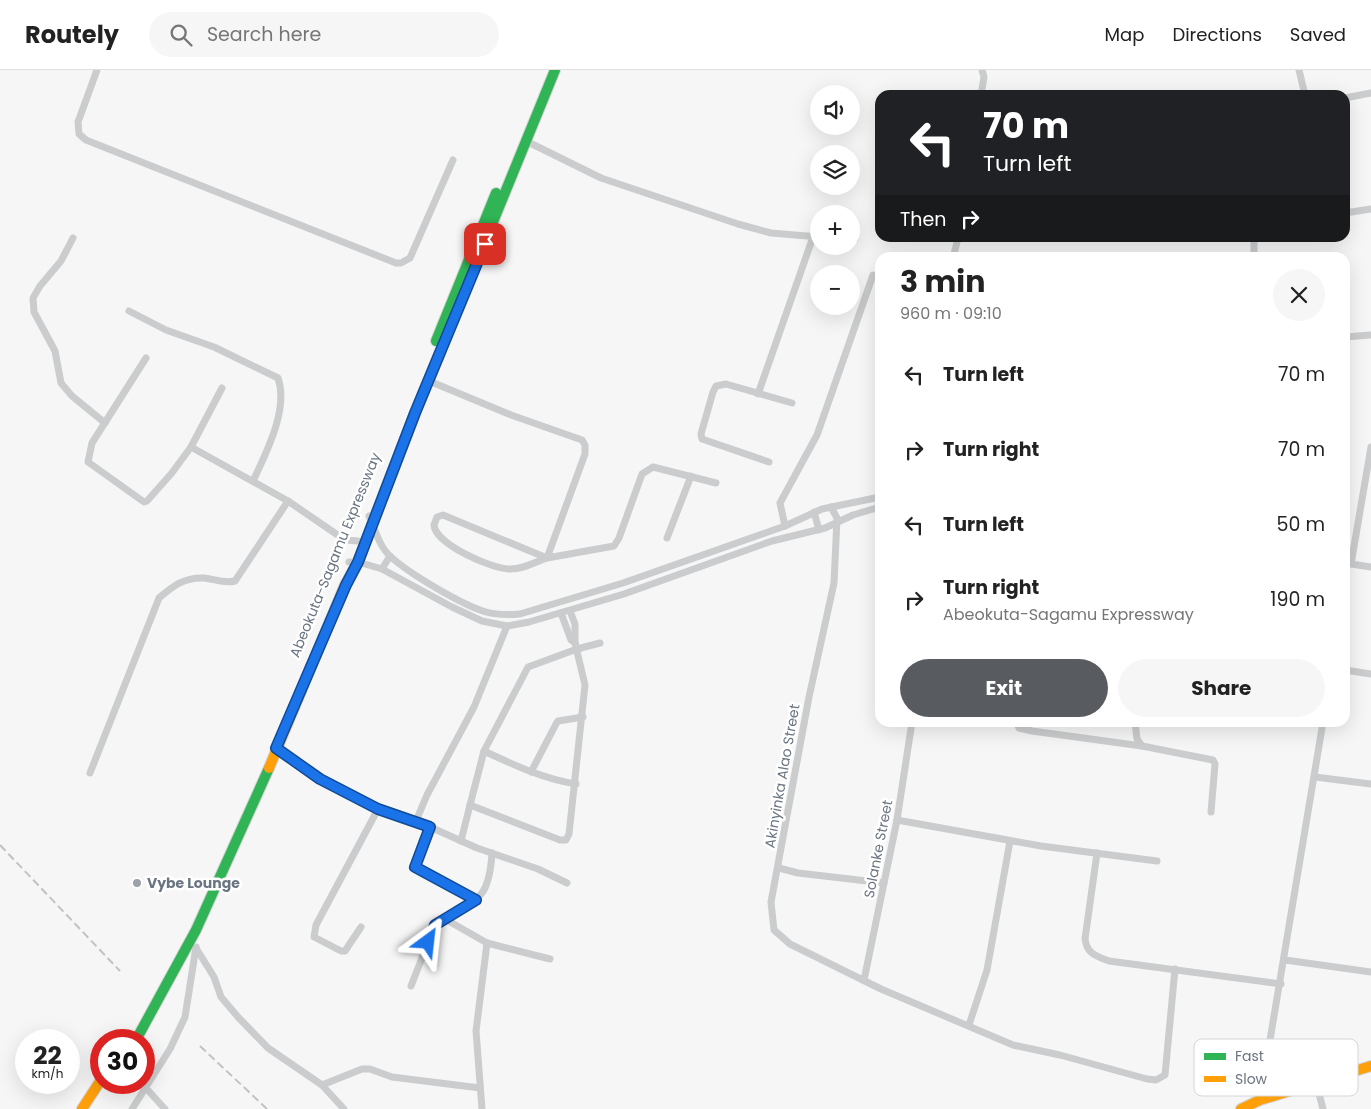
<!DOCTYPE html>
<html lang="en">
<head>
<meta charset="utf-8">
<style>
  :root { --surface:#fff; --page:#f6f6f6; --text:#222; --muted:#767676; --line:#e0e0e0; --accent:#585c60 }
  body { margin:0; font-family:Poppins,sans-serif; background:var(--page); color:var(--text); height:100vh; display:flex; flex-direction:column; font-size:19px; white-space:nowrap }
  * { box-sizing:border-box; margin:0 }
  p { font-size:16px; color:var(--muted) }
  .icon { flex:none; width:28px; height:28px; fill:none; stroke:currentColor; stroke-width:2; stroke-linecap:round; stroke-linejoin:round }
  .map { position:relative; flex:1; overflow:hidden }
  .drawer { position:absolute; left:875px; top:182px; width:475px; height:475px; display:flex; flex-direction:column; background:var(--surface); border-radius:15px; box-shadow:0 5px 20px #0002 }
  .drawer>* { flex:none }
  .top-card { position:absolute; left:875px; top:20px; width:475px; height:152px; border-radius:15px; box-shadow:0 5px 20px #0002; background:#202124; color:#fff; overflow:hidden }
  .fabs { position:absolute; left:810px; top:15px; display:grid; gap:10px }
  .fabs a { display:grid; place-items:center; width:50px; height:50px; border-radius:50%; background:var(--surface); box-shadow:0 5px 20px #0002; font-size:25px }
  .speed { position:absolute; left:15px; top:959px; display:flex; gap:10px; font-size:25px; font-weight:700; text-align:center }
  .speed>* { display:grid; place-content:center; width:65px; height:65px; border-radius:50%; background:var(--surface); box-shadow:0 5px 20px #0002; line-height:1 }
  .speed small { font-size:12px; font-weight:400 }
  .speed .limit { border:8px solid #d22; background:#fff; color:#111 }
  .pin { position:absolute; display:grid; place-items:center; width:42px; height:42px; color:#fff; margin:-21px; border-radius:10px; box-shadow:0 2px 8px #0006 }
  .me { position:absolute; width:55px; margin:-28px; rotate:30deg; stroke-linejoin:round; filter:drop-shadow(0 0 4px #0008) }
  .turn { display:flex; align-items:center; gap:18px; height:105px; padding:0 25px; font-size:22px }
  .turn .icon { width:65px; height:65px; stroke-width:2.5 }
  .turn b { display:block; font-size:35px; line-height:42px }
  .then { display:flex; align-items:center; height:48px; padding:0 25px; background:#0003; gap:10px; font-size:19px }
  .round { display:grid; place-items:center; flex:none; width:52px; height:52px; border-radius:26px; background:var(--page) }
  .head { display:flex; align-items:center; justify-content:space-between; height:85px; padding:0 25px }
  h1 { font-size:30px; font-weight:700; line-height:38px }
  .button { display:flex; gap:10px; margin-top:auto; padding:10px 25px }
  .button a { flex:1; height:58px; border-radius:30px; background:var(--accent); color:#fff; font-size:20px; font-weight:700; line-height:58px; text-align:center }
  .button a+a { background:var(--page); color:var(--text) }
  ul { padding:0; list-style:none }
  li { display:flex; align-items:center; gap:15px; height:75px; padding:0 25px }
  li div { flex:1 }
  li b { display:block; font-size:19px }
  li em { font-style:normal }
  header { display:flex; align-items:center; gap:30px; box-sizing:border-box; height:70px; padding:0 25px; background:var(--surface); border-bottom:1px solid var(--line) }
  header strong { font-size:24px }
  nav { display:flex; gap:28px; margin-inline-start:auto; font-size:18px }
  .search { width:350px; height:45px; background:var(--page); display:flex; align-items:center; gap:12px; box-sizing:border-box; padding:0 18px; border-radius:28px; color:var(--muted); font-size:19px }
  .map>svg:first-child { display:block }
</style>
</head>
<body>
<header>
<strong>Routely</strong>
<div class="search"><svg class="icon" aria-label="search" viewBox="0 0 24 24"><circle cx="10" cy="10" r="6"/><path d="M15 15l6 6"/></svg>Search here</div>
<nav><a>Map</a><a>Directions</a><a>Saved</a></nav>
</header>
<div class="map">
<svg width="1371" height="1039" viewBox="0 0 1371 1039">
  <rect width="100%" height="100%" fill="#f6f6f6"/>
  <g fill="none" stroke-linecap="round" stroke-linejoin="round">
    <g stroke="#d2d3d3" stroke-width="12">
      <g id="fast">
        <path d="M436,271L496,123"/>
        <path d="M376,444L415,343L555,0"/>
        <path d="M136,970L196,860L269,698"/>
      </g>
    </g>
    <g stroke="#d2d3d3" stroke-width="12">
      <g id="slow">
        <path d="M269,698L345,515L358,492L376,444"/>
        <path d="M82,1039L101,1010"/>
        <path d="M1241,1039L1260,1030L1371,996"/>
      </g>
    </g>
    <g stroke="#cbcccd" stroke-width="7">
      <path d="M97,0L78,52L79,64L86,70L396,193H401L410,188L453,90"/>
      <path d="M1299,0L1305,25"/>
      <path d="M981,25L984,7L982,0"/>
      <path d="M1345,28L1371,23"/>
      <path d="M526,71L601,108L738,154L771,163L819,167"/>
      <path d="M1345,143L1371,139"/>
      <path d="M73,168L61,191L40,216L33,228L34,242L55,281L61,313L72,326L105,353"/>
      <path d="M1254,168V188"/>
      <path d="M851,169H855"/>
      <path d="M953,188L958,168"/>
      <path d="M129,241L166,260L214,277L278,308C289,339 266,383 253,411"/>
      <path d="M1345,267L1371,265"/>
      <path d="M146,288L92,373L88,392L144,432L147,431L171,404L191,377L288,431L345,470L358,471"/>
      <path d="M429,311L511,345L582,370L585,375V384L547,488C535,492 522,500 509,499C492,499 435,474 434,455L437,447L443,445L547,488L614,476L619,468L642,404L653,397L716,413"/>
      <path d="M758,324L813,167"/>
      <path d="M191,377L222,318"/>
      <path d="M769,392L702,369L701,364L713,322L716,316L726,314L792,333"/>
      <path d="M831,437L837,448L834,513L809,627L771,832L774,860L790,874L881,919L1013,975L1060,985L1147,1009L1156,1010L1165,1005L1175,899"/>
      <path d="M814,442L819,460"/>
      <path d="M369,446C375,459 379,476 390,486C408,503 462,535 486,542C497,545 509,545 520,544L623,513L785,456L822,439L880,427"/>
      <path d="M785,456L780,433L817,365L873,205"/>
      <path d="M667,468L691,406"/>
      <path d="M349,492H358L382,499L452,537L482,551L507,556L529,552L624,524L772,471L825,458L853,445L880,437"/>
      <path d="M1345,493L1371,497"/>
      <path d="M1351,494L1371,377"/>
      <path d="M382,499L390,486"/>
      <path d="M561,543L571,570L575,573"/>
      <path d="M1345,600L1371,604"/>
      <path d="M1016,652L1019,658L1032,661L1142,676L1213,690L1215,694L1211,742"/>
      <path d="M1135,652L1137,669L1142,676"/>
      <path d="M276,678L320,709L378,739L430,757L477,778L538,799L567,813"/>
      <path d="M484,681C514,695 543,709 576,714"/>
      <path d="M531,702L556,654L558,651L583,647"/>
      <path d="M90,703L159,528C173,516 184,507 204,508C215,509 223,514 235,511L288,431"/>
      <path d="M1315,707L1371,714"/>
      <path d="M470,735L484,681L528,597L577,579L600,573"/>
      <path d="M897,750L1041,776L1157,791"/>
      <path d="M416,751L427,725L474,637L507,556"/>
      <path d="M430,757L415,797L476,830"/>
      <path d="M461,771L470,735L560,770H566L569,764L585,615L575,573V554L570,541"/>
      <path d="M1097,783L1085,869C1087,884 1096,886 1109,891L1281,914"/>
      <path d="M779,798L798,803L884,813"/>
      <path d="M445,849L487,873L550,889"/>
      <path d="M361,857L345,881H341L314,867L316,855L378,739"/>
      <path d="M196,878L214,907L221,927L238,947L268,978L322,1015L344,1039"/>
      <path d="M1285,890L1371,902"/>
      <path d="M864,910L897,750L912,652"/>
      <path d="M411,916L435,855C473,830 489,835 492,783"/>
      <path d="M969,955L987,900L1010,771"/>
      <path d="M1316,1012L1323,1039"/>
      <path d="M322,1015L362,999H370L392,1007L480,1018"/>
      <path d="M145,1017L165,1039"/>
      <path d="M1260,1030L1323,652"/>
      <path d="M132,1039L170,979L185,947L196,877"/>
      <path d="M482,1039L476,961L487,873"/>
    </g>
    <use href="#fast" stroke="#30b455" stroke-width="10"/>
    <use href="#slow" stroke="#ff9f0a" stroke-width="10"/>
    <g stroke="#c1c2c3" stroke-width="2" stroke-dasharray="8 4" stroke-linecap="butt">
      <path d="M0,775L120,901"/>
      <path d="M200,976L267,1039"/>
    </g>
  </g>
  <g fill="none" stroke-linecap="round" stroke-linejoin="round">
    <g stroke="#114b97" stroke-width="12">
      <path id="route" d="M428,872L435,855L476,830L415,797L430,757L378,739L320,709L276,678L346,515L358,492L415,343L485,174"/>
    </g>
    <use href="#route" stroke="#1a73e8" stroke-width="9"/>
  </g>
  <circle fill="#9ba2ab" stroke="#fff" stroke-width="2" cx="137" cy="813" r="5"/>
  <g text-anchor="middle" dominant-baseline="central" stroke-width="5" stroke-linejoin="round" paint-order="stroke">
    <g font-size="14" fill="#6a7582" stroke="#fff">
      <text transform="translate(335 485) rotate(-68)">Abeokuta-Sagamu Expressway</text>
      <text transform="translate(782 706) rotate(-80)">Akinyinka Alao Street</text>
      <text transform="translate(878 779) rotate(-79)">Solanke Street</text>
    </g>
    <g font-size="14" font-weight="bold" fill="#6a7582" stroke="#fff" text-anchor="start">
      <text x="147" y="813">Vybe Lounge</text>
    </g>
  </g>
  <rect x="1194" y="969" width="164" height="57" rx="8" fill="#fff" stroke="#d2d6da" stroke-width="1"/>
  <rect x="1204" y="983" width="22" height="7" fill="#30b455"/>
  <rect x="1204" y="1006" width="22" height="6" fill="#ff9f0a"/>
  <g font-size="14" fill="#6a7582">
    <text x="1235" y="991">Fast</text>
    <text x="1235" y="1014">Slow</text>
  </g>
</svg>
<div class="fabs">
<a><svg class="icon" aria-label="sound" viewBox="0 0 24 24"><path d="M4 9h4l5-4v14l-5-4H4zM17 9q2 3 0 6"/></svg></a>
<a><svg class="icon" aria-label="layers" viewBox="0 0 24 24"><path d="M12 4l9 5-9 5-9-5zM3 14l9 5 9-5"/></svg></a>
<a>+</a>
<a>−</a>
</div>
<div class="speed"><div>22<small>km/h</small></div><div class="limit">30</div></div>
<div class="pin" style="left:485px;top:174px;background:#d93025"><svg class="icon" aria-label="arrive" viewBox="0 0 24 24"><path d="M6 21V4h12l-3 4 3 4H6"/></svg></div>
<svg class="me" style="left:428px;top:872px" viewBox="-20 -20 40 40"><path d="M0-17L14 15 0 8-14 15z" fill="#1a73e8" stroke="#fff" stroke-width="4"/></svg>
<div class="top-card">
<div class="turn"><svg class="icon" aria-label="left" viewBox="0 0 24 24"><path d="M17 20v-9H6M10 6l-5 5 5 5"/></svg><div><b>70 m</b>Turn left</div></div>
<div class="then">Then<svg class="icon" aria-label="right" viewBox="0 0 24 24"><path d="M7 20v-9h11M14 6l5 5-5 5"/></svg></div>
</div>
<section class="drawer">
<div class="head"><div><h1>3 min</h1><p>960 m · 09:10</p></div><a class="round"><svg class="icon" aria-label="close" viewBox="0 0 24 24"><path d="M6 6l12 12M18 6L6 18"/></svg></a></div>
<ul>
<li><svg class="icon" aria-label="left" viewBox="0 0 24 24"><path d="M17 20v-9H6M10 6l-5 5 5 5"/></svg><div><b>Turn left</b></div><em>70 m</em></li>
<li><svg class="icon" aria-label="right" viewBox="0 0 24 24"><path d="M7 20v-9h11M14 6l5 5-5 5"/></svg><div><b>Turn right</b></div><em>70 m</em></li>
<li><svg class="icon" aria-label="left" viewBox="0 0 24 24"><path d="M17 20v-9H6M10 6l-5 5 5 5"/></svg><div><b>Turn left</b></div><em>50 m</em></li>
<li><svg class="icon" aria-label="right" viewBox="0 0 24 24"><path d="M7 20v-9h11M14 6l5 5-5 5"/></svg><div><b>Turn right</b><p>Abeokuta-Sagamu Expressway</p></div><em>190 m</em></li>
</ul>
<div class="button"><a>Exit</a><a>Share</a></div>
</section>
</div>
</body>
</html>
